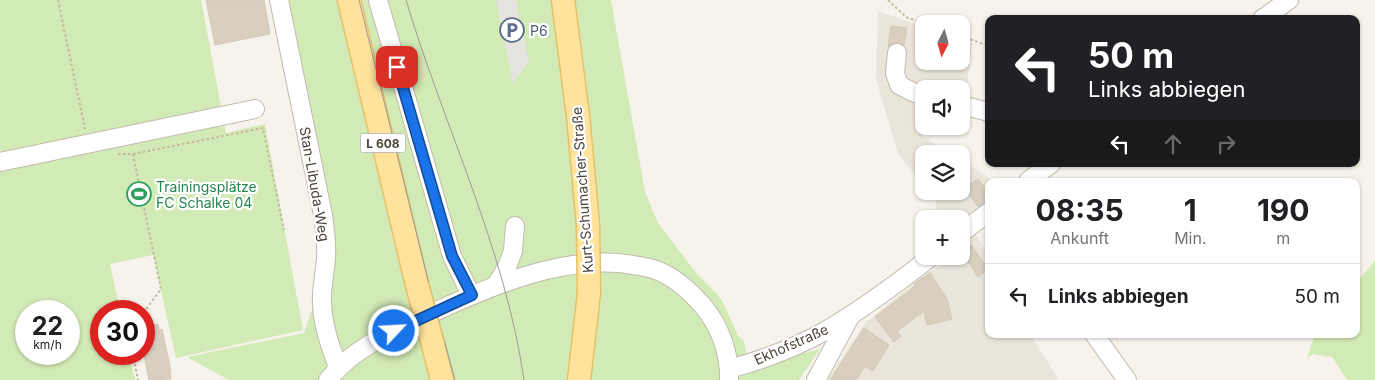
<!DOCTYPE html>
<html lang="de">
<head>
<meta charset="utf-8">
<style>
  :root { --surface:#fff; --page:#f2f2f2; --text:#202124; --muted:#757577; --line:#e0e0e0 }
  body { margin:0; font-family:Inter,sans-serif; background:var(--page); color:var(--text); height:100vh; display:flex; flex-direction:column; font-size:19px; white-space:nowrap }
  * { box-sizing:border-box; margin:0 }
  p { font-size:16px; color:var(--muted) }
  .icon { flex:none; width:28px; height:28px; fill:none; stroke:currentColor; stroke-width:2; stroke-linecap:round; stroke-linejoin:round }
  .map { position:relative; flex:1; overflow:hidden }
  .details { position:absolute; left:985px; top:178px; width:375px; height:160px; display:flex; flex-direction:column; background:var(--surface); border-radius:10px; box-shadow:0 1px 4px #0004 }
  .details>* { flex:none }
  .guide { position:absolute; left:985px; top:15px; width:375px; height:152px; border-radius:10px; box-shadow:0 1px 4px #0004; background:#202124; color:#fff; overflow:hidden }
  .needle { width:32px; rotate:186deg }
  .controls { position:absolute; left:915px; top:15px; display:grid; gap:10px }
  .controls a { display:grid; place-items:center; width:55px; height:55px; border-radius:10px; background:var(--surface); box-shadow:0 1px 4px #0004; font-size:25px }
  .speed { position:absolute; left:15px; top:300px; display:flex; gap:10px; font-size:25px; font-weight:700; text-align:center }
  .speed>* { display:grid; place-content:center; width:65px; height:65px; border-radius:50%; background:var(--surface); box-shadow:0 1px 4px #0004; line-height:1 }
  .speed small { font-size:12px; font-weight:400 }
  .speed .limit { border:8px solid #d22; background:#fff; color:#111 }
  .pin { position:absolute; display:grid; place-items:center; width:42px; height:42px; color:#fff; margin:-21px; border-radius:10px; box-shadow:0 2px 8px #0006 }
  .me { position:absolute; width:55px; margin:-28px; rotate:65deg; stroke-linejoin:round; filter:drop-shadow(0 0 4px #0008) }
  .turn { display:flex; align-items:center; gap:18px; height:105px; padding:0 20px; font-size:22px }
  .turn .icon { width:65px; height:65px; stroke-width:2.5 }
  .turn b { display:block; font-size:35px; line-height:42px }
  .lanes { display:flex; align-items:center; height:48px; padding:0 20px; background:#0003; justify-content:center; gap:25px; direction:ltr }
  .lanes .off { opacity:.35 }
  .eta { display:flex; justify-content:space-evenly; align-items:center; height:85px; text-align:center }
  .eta b { font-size:30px; font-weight:700; line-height:35px }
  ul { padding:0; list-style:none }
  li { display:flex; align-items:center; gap:15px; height:65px; padding:0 20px; border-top:1px solid var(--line) }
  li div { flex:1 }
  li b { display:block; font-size:19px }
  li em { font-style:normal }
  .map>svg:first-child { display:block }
</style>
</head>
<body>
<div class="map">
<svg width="1375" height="380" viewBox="0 0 1375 380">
  <rect width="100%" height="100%" fill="#f6f3ec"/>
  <g fill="#eae5da">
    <path d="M878,11L924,27V61H961V39L972,43L966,96L961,95V89H924L920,91L922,136L951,154H924V185L898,154L876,79Z"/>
    <path d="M961,160L986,176L991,181H989V203L966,219L989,255V334H1030L1059,380H827L866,322L928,272L947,263L946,256H961V219H939L935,199L928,191H961Z"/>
  </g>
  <g fill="#d2eab5" fill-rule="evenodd">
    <path d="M0,0H201L226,133L265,124L303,330L176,358L153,255L110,264L120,311H101V354H129L135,380H0ZM26,311H69V354H26Z"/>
    <path d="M278,0H611L645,192L658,223L697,274L717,294L724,304L738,336L744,341L749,367L820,349L799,380H229L187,357L304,333L322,280L327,238Z"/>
    <path d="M1375,261V380H1347L1332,357L1313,354L1307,358L1315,334H1356V283Z"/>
  </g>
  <path fill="#e5e3e0" d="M496,0H516L529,61L513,83Z"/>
  <g fill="#d8cfc1" stroke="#d3c7b4">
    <path d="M206,0H264L270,34L215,45Z"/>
    <path d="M891,26L907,28L904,45L898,42L892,44L888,47Z"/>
    <path d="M978,179L989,193V201L978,207L965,188Z"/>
    <path d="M971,245L988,269L978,277L962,252Z"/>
    <path d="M930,273L947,299L952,319L927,325L924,311L897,331L901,336L894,342L875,317L905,294L916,285L914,284Z"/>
    <path d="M158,324L159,330L162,329L171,371H170L171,379L149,380L144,354V326Z"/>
    <path d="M864,328L889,345L873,371L865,366L856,380H830Z"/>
  </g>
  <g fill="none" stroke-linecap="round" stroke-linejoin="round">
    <g stroke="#c2bbae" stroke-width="20">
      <g id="minor">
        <path d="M279,0L323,215C325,230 327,243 326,258C325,273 321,289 322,304C323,326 330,346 338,367"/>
        <path d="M378,0L452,256L471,295"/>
        <path d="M1262,19L1289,0"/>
        <path d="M897,53L895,73L899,85L915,93L924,95"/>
        <path d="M961,105L989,112"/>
        <path d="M0,162L255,109"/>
        <path d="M1028,181L1051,164"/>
        <path d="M961,233L989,212"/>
        <path d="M496,285L507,267L513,251L515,226"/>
        <path d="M1094,334L1127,380"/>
        <path d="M729,369C762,360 795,348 825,331C862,310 899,282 932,256"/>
        <path d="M328,380C352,349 391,332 426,316C485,288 566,253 633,265C640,266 649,267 656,270C675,277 690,291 703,306C720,326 730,354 729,380"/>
        <path d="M816,380L851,315"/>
      </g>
    </g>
    <g stroke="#e6c16a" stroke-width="25">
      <g id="major">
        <path d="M349,0L417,285"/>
        <path d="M563,0L578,116L588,225"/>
        <path d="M433,345L442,380"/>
        <path d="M579,380L589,293"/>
      </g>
    </g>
    <g stroke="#c4b79f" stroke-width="2" stroke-dasharray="2.5 2.5" stroke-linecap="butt">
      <path d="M58,0L85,129"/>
      <path d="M888,0L906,17L925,24"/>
      <path d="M961,36L989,46"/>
      <path d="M118,154H133L263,128L284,230"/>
      <path d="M133,154L161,289L144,312"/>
      <path d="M136,354L135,365L138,380"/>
    </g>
    <use href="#minor" stroke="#fff" stroke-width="18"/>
    <use href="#major" stroke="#ffe39c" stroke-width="22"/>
    <g stroke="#9a9a9a" stroke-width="1">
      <path d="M359,0L429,284L455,380"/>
      <path d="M406,0C444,127 505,248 524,380"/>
    </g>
    <g stroke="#e6c16a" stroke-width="25" stroke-linecap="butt">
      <g id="major-bridge">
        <path d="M588,225L589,293"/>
        <path d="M417,285L433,345"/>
      </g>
    </g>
    <use href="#major-bridge" stroke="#ffe39c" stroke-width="22"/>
  </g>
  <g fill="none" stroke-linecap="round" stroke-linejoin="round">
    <g stroke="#114b97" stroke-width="12">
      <path id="route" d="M394,331L472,295L452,256L397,67"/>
    </g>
    <use href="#route" stroke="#1a73e8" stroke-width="9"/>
  </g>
  <defs>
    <g id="parking-ring" transform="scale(1.25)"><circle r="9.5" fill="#fff" stroke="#5c6f8a" stroke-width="1.5"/><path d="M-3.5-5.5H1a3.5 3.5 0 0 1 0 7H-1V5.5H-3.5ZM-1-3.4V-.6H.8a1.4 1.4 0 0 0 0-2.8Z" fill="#5c6f8a"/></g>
    <g id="stadium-ring" transform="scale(1.25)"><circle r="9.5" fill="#fff" stroke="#2e9e5b" stroke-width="1.5"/><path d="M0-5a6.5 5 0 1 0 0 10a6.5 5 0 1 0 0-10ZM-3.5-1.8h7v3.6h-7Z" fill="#2e9e5b"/></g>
  </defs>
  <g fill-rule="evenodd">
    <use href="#parking-ring" x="512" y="30"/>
    <use href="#stadium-ring" x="139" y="194"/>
  </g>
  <g text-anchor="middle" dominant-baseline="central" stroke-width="4.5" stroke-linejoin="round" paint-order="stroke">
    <rect fill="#fff" stroke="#817c74" stroke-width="1" x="360.5" y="133.5" width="45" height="19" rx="4"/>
    <g font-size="12" font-weight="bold" fill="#4b4439">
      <text x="383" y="143">L 608</text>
    </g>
    <g font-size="14" fill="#4e5e75" stroke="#fff" text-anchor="start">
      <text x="530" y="30">P6</text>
    </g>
    <g font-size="14" fill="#4b4439" stroke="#fff">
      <text transform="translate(315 184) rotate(80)">Stan-Libuda-Weg</text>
      <text transform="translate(582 190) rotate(-94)">Kurt-Schumacher-Straße</text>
      <text transform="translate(791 344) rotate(-24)">Ekhofstraße</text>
    </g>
    <g font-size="14" fill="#27864d" stroke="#fff" text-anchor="start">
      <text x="156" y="186">Trainingsplätze<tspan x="156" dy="16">FC Schalke 04</tspan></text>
    </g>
  </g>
</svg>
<div class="controls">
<a><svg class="needle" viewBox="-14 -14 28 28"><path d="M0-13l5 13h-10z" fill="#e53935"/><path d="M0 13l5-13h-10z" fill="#757577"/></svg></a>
<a><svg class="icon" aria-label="sound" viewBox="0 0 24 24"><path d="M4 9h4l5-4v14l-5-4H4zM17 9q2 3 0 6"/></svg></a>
<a><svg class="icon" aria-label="layers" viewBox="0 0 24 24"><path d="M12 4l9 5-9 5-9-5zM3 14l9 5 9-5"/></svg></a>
<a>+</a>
</div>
<div class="speed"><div>22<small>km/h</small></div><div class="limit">30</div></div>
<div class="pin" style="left:397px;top:67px;background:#d93025"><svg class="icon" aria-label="arrive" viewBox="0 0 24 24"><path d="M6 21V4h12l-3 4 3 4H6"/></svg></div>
<svg class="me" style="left:394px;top:331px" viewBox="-20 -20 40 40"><circle r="17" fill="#1a73e8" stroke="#fff" stroke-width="3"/><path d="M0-11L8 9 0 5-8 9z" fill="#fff"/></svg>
<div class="guide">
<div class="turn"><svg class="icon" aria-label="left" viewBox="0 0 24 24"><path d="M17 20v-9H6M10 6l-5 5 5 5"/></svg><div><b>50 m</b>Links abbiegen</div></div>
<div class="lanes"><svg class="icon" aria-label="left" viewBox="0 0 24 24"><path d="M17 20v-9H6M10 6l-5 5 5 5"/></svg><svg class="icon off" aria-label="ahead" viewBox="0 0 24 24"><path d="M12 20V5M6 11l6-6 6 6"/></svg><svg class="icon off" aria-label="right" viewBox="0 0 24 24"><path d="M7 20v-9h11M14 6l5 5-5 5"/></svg></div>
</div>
<section class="details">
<div class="eta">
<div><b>08:35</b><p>Ankunft</p></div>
<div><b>1</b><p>Min.</p></div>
<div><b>190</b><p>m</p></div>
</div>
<ul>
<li><svg class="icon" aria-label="left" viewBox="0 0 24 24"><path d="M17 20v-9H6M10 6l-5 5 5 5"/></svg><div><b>Links abbiegen</b></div><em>50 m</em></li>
</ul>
</section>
</div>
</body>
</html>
